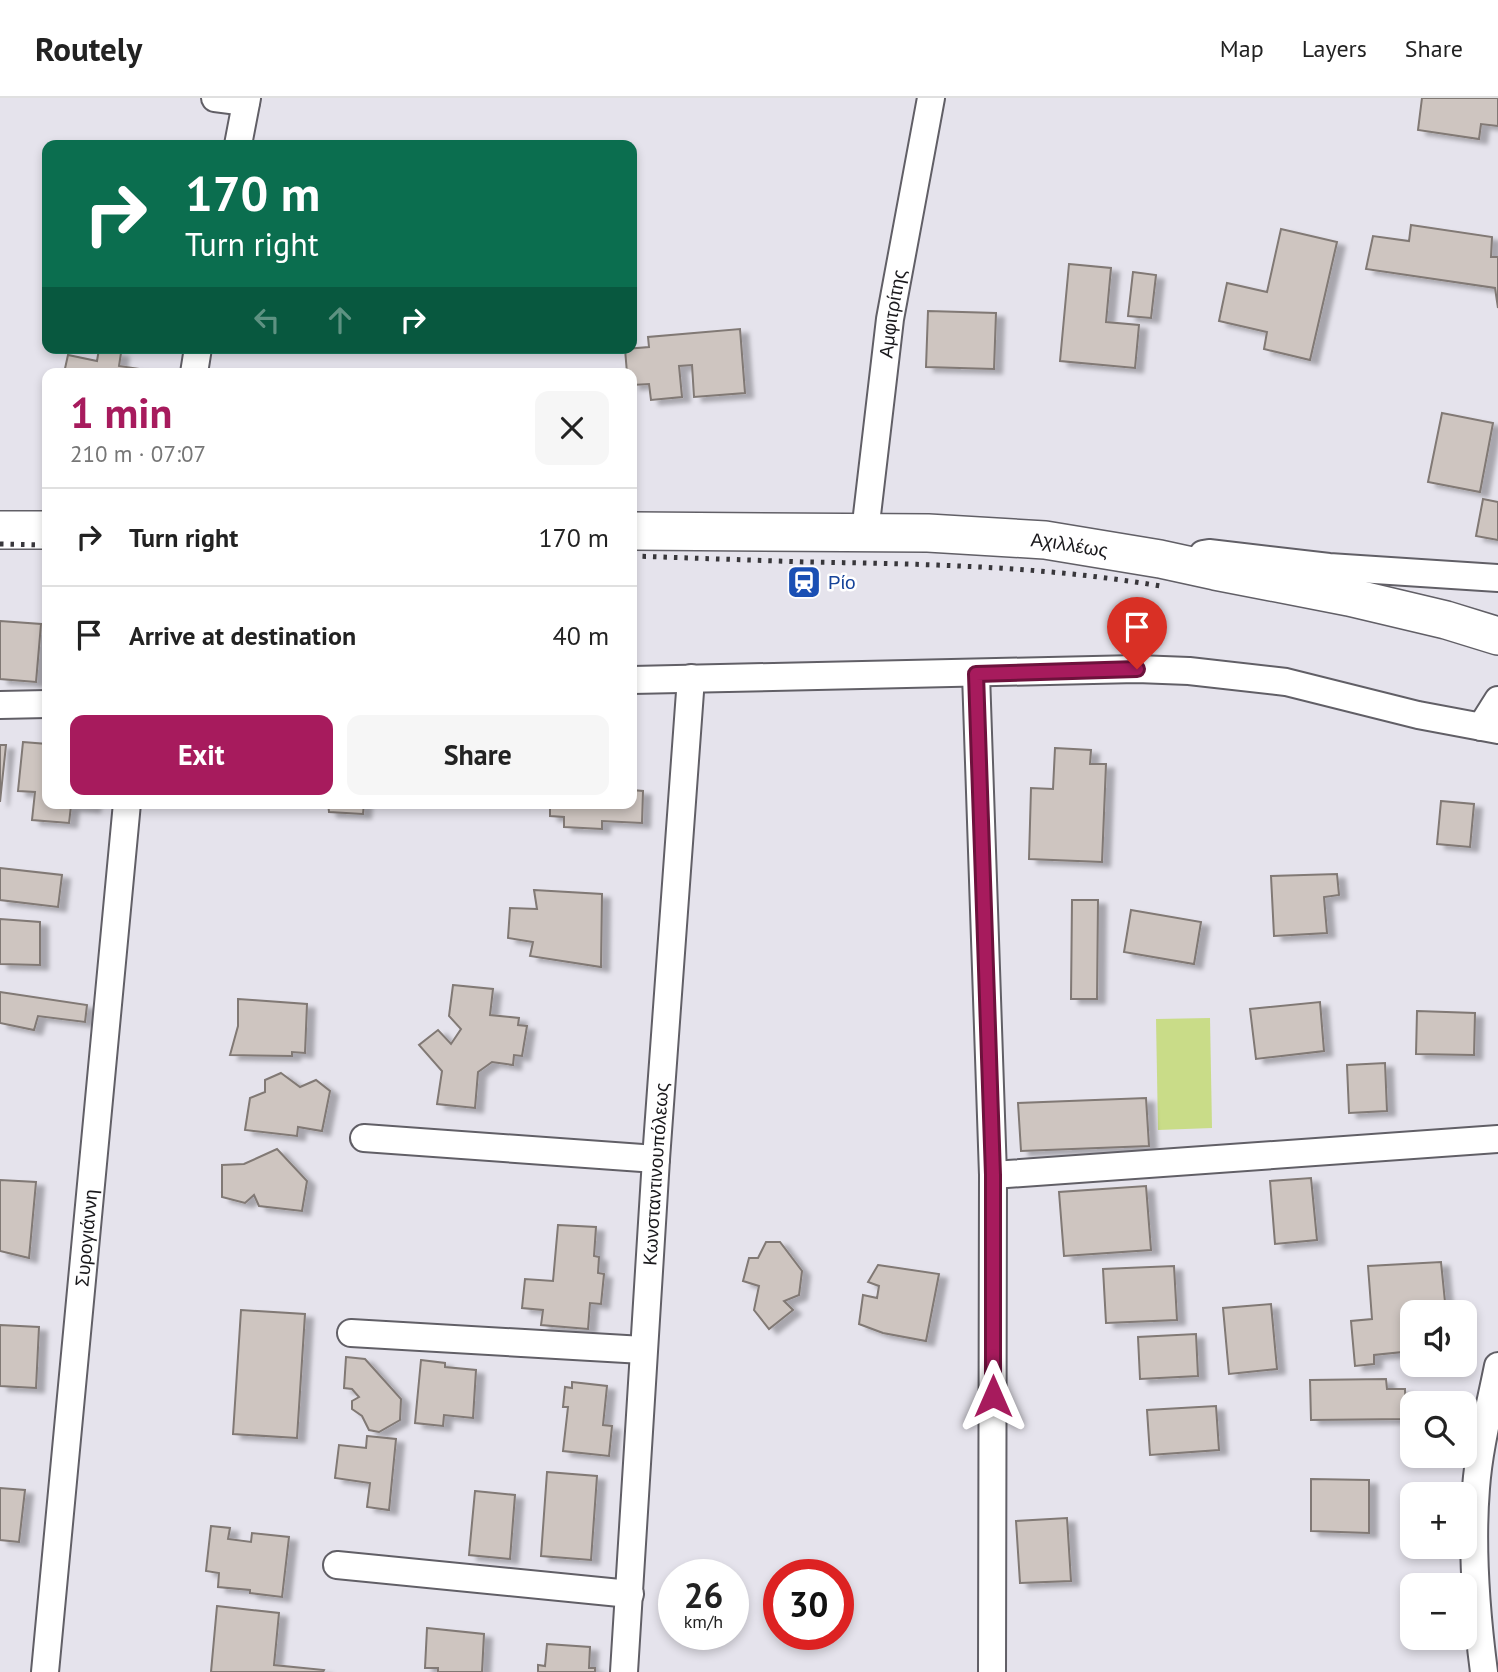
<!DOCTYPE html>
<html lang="en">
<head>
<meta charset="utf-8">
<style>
  :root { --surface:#fff; --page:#f6f6f6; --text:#222; --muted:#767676; --line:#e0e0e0; --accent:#a71b5d }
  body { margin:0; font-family:"PT Sans",sans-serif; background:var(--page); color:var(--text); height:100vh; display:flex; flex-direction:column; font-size:26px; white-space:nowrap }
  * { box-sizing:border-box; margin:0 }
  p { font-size:23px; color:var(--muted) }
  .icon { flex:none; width:38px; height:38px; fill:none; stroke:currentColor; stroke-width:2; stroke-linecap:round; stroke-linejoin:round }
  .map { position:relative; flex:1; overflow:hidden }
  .details { position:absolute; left:42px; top:270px; width:595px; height:441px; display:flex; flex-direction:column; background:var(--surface); border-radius:14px; box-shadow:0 4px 10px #0003 }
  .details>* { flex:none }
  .hud { position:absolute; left:42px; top:42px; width:595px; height:214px; border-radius:14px; box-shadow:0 4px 10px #0003; background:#0b6e4f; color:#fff; overflow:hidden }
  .buttons { position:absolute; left:1400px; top:1202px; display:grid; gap:14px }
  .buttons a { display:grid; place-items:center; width:77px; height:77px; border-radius:14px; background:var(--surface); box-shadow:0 4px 10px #0003; font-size:35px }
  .speed { position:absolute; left:658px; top:1461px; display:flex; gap:14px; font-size:35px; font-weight:700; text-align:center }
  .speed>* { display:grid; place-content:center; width:91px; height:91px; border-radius:50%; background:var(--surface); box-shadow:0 4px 10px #0003; line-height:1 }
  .speed small { font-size:18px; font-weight:400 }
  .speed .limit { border:10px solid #d22; background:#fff; color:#111 }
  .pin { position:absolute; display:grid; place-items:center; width:60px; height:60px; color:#fff; margin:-72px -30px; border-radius:50% 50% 50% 0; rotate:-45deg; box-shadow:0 0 7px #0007 }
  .pin .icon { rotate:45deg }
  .me { position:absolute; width:77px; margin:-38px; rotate:0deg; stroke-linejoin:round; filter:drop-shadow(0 0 5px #0008) }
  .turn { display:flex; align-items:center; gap:24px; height:147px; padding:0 28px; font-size:32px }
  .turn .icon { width:91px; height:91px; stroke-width:2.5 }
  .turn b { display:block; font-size:49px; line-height:60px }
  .lanes { display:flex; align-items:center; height:66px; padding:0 28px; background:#0003; justify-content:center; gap:35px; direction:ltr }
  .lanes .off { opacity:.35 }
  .round { display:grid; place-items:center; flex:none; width:74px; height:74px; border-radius:14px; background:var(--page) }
  .headline { display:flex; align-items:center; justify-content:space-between; height:119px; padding:0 28px }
  h1 { font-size:42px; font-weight:700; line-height:52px; color:var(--accent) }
  .action { display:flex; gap:14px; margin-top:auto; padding:14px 28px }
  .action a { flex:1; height:80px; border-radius:14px; background:var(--accent); color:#fff; font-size:28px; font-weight:700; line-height:80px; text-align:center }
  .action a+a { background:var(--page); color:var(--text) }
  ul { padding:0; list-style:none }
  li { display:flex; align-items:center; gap:21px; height:98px; padding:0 28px; border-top:2px solid var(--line) }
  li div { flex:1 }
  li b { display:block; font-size:26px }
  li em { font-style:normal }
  header { display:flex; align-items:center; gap:42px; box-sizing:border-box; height:98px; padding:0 35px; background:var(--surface); border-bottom:2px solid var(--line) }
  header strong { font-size:33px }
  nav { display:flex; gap:38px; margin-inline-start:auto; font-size:24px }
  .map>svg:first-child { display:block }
</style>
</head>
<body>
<header>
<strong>Routely</strong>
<nav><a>Map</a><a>Layers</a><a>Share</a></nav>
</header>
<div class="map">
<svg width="1498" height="1574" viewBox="0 0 1498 1574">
  <defs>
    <filter id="shadow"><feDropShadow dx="8" dy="4.5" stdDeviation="2" flood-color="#0004"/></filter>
  </defs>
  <rect width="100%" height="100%" fill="#e5e3ec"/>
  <path fill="#c9dc88" d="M1210,920L1212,1030L1158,1032L1156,921Z"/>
  <g fill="#cec5c0" stroke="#817974" stroke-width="2" filter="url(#shadow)">
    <path d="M1422,0H1498V28L1481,26L1479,41L1418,32Z"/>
    <path d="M1411,127L1492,139L1491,159H1498V210L1495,190L1366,171L1373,138L1409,143Z"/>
    <path d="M1281,131L1337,144L1310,262L1264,251L1267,234L1219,223L1227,185L1267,194Z"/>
    <path d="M1069,166L1111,170L1106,224L1139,227L1135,270L1060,263Z"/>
    <path d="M1133,174L1156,177L1151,220L1128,218Z"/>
    <path d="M928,213L996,215L994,271L926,269Z"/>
    <path d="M740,231L745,295L694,299L692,267L679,268L682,299L651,302L649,286L632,287V275H627L625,251L649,249L648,239Z"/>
    <path d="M99,251L121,255L119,268L147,272V275H64L68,257L97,263Z"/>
    <path d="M1442,315L1493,325L1480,394L1428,384Z"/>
    <path d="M1483,401L1498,404V442L1476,438Z"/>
    <path d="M0,523L41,526L36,584L0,581Z"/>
    <path d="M23,644L47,646V705H93L92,710L71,708L69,725L32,722L35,694L18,693Z"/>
    <path d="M0,647H6L0,704Z"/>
    <path d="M1055,650L1091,652L1090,666H1106L1102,764L1029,761L1031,690L1053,691Z"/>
    <path d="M632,692L643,693L642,725L602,723V731L564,729V719L550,718V705H632Z"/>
    <path d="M1441,703L1474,706L1470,749L1437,746Z"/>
    <path d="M328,705H364L363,716L329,714Z"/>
    <path d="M0,770L62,777L58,809L0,802Z"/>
    <path d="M1337,776L1339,797L1324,799L1327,835L1274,838L1271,778Z"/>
    <path d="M534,792L602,796L601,869L530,858L533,844L508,840L510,810L537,811Z"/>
    <path d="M1072,802H1098L1097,901H1071Z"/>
    <path d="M1131,812L1201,824L1194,866L1124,854Z"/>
    <path d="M0,821L40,824V867L0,866Z"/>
    <path d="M453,887L493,891L490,917L519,920L518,927L527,928L522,958L514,957L513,967L492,964L478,974L475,1010L437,1006L442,973L419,947L438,932L451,946L461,931L449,918Z"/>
    <path d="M0,894L87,907L85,924L38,918L34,932L0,925Z"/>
    <path d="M238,901L307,906L305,955L292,954V958L230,957L238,928Z"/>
    <path d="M1320,904L1324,953L1256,961L1250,911Z"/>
    <path d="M1417,913L1475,915L1474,957L1416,956Z"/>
    <path d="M1385,965L1387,1013L1349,1015L1347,967Z"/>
    <path d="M281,975L300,989L316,982L330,993L322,1033L298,1029L297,1038L245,1032L250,1000L265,994V982Z"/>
    <path d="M1146,1000L1149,1048L1021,1053L1018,1005Z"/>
    <path d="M277,1051L307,1083L302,1113L259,1108L254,1097L245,1105L222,1099V1067L244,1066Z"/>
    <path d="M1311,1080L1317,1142L1275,1146L1270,1083Z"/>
    <path d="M0,1082L36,1084L29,1160L0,1153Z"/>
    <path d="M1146,1088L1151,1152L1064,1158L1059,1094Z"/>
    <path d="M558,1127L596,1129L594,1158L599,1159L598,1175L604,1176L601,1206L590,1205L588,1231L541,1227L543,1212L522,1210L525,1181L553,1183Z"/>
    <path d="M766,1144H780L802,1173L799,1197L784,1203L793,1212L769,1231L754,1212L759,1188L743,1183L749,1160H758Z"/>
    <path d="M1441,1164L1446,1214H1412V1253L1374,1257V1266L1355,1268L1351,1223L1372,1221L1368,1168Z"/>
    <path d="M878,1167L939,1176L926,1243L883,1235L859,1226L863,1197L877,1200L879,1188L868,1184Z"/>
    <path d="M1174,1168L1177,1222L1106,1225L1103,1171Z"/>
    <path d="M1271,1206L1277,1271L1229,1276L1223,1210Z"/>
    <path d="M241,1212L305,1216L297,1340L233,1336Z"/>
    <path d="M0,1227L39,1229L36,1290L0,1288Z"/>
    <path d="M1196,1236L1198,1278L1140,1281L1138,1239Z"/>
    <path d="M346,1259L365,1261L401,1301L400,1322L379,1334L369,1332L362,1318L352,1311V1303L359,1299L352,1291L344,1290Z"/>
    <path d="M421,1262L445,1265V1269L476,1272L473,1320L444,1317L443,1328L415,1325Z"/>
    <path d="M1386,1281L1387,1291H1405L1406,1321L1311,1322L1310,1282Z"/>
    <path d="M572,1284L607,1288L603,1327L612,1328L609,1358L563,1353L568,1309H563L565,1289L572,1290Z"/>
    <path d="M1216,1308L1219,1352L1150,1357L1147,1312Z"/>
    <path d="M367,1338L396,1341L389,1412L367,1409L370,1385L335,1380L339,1347L366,1350Z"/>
    <path d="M547,1374L597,1378L591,1462L541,1458Z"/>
    <path d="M1311,1381L1369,1382V1435L1311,1433Z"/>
    <path d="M0,1390L25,1392L19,1444L0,1442Z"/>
    <path d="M475,1393L515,1397L510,1461L469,1457Z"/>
    <path d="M1067,1420L1071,1483L1020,1485L1016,1423Z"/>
    <path d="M211,1428L230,1430L228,1441L251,1444L252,1435L289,1439L282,1499L250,1495V1492L218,1489L219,1475L206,1473Z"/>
    <path d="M217,1508L279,1515L274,1567L324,1572L323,1574H211Z"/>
    <path d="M427,1530L484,1536L482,1574H438V1570H425Z"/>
    <path d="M547,1546L590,1549L589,1570H595V1574H538V1567L545,1568Z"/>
  </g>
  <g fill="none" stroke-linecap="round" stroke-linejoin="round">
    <g stroke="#615f66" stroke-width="30">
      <g id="street">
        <path d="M215,0L246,4"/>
        <path d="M238,47L247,0"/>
        <path d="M194,275L198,250"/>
        <path id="s1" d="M865,434L890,221L931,0"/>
        <path d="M1203,456L1209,455L1329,469L1498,480"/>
        <path d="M976,576L993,1077L992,1574"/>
        <path d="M632,582L1137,571L1189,573L1286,584L1418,617L1498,632"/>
        <path d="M0,607L47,606"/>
        <path d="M1481,629L1498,602"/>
        <path d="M364,1040L656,1061"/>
        <path d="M993,1077L1498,1041"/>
        <path d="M351,1235L643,1252"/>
        <path d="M337,1467L630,1496"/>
        <path id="s2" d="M45,1574L127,705"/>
        <path id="s3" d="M624,1574L656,1061L691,580"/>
        <path d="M1484,1574C1476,1513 1471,1452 1476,1390C1479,1349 1490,1308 1498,1268"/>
      </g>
    </g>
    <g stroke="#615f66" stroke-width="40">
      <g id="secondary">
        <path d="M0,432H47"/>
        <path id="s4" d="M632,433L928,435L1045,442L1160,461L1215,473L1349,499L1446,522L1498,538"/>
      </g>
    </g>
    <use href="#street" stroke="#fff" stroke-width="26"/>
    <use href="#secondary" stroke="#fff" stroke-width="37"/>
    <g stroke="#38373b" stroke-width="5" stroke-dasharray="3.5 7" stroke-linecap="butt">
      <path d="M0,446L47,447"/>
      <path d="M632,458C690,460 748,462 807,464C927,466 1047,468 1166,489"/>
    </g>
  </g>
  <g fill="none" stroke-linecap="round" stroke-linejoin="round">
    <g stroke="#6d123c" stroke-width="18">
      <path id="route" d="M993,1298V1077L976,576L1137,571"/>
    </g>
    <use href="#route" stroke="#a71b5d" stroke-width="12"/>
  </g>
  <defs>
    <g id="station-square" transform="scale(1.75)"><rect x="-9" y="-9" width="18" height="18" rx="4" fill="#1a4fb4" stroke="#fff"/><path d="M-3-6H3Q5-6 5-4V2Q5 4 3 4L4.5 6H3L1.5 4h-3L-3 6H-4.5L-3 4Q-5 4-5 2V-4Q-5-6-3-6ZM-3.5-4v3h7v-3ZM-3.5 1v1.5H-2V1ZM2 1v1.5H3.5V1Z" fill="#fff"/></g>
  </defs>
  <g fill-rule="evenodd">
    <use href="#station-square" x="804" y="484"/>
  </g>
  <g text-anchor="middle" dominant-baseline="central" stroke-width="5" stroke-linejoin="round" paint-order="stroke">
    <g font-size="19" fill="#1a191c" stroke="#fff">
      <text stroke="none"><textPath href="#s1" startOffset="220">Αμφιτρίτης</textPath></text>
      <text stroke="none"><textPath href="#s4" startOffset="438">Αχιλλέως</textPath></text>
      <text stroke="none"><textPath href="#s3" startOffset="499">Κωνσταντινουπόλεως</textPath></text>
      <text stroke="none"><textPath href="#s2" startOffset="436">Συρογιάννη</textPath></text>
    </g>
    <g font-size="19" fill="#164399" stroke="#fff" text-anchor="start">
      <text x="828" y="484">Ρίο</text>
    </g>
  </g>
</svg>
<div class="buttons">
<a><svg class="icon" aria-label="sound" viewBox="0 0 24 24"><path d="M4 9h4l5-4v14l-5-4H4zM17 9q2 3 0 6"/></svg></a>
<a><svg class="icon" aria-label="search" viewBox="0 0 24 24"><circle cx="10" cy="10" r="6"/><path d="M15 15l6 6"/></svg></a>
<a>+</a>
<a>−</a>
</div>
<div class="speed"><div>26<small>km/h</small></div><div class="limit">30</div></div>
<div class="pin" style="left:1137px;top:571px;background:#d93025"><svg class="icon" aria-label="arrive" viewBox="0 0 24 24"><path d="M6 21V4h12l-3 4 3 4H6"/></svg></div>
<svg class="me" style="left:993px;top:1298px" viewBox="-20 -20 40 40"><path d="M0-17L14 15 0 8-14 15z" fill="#a71b5d" stroke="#fff" stroke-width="4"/></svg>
<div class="hud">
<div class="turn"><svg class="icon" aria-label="right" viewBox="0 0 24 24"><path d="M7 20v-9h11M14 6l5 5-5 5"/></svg><div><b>170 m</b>Turn right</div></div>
<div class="lanes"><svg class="icon off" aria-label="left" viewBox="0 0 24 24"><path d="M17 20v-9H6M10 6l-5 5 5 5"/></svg><svg class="icon off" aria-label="ahead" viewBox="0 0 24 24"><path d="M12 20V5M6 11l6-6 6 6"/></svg><svg class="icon" aria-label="right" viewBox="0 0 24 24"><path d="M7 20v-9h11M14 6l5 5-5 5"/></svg></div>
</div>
<section class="details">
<div class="headline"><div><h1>1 min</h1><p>210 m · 07:07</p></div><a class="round"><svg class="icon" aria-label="close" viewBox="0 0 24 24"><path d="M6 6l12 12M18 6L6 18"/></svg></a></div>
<ul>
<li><svg class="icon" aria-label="right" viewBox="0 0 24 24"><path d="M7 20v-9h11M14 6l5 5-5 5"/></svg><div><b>Turn right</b></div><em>170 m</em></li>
<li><svg class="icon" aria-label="arrive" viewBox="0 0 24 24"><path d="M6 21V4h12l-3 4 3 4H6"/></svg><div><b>Arrive at destination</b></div><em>40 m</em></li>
</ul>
<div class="action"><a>Exit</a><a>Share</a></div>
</section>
</div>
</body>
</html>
